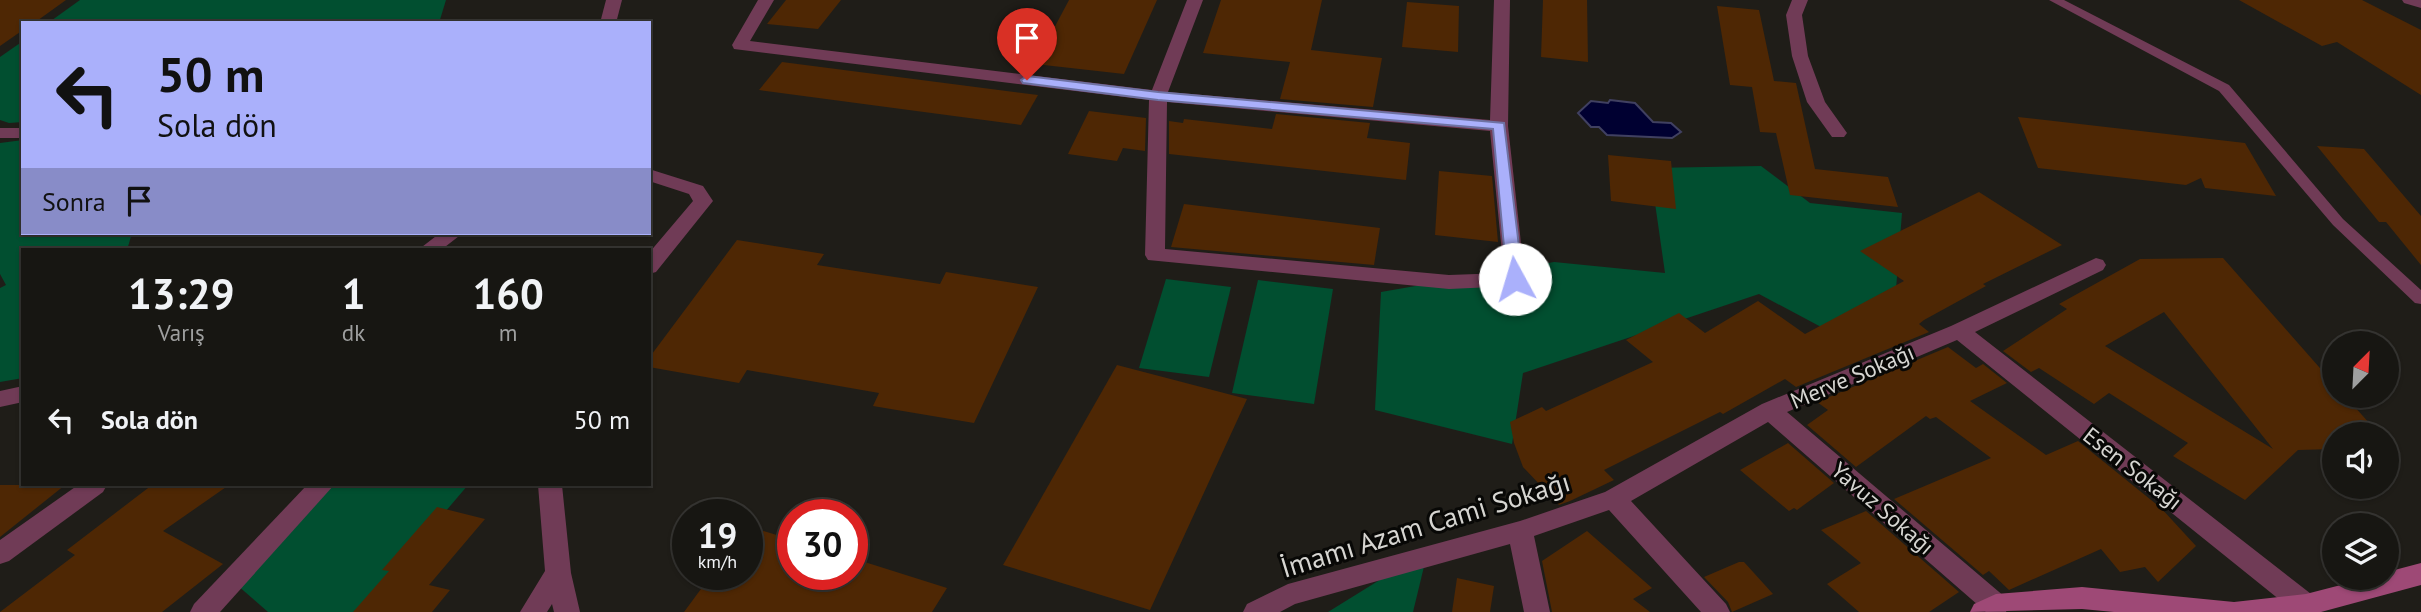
<!DOCTYPE html>
<html lang="tr">
<head>
<meta charset="utf-8">
<style>
  :root { --surface:#171612; --page:#201f1b; --text:#f1f3f6; --muted:#9e9f9f; --line:#363532 }
  body { margin:0; font-family:"PT Sans",sans-serif; background:var(--page); color:var(--text); height:100vh; display:flex; flex-direction:column; font-size:26px; white-space:nowrap }
  * { box-sizing:border-box; margin:0 }
  p { font-size:23px; color:var(--muted) }
  .icon { flex:none; width:38px; height:38px; fill:none; stroke:currentColor; stroke-width:2; stroke-linecap:round; stroke-linejoin:round }
  .map { position:relative; flex:1; overflow:hidden }
  .drawer { position:absolute; left:21px; top:248px; width:630px; height:238px; display:flex; flex-direction:column; background:var(--surface); border-radius:0px; box-shadow:0 2px 5px #0004,0 0 0 2px var(--line) }
  .drawer>* { flex:none }
  .hud { position:absolute; left:21px; top:21px; width:630px; height:214px; border-radius:0px; box-shadow:0 2px 5px #0004,0 0 0 2px var(--line); background:#aab0fb; color:#111; overflow:hidden }
  .needle { width:46px; rotate:24deg }
  .fabs { position:absolute; left:2322px; top:331px; display:grid; gap:14px }
  .fabs a { display:grid; place-items:center; width:77px; height:77px; border-radius:50%; background:var(--surface); box-shadow:0 2px 5px #0004,0 0 0 2px var(--line); font-size:35px }
  .speed { position:absolute; left:672px; top:499px; display:flex; gap:14px; font-size:35px; font-weight:700; text-align:center }
  .speed>* { display:grid; place-content:center; width:91px; height:91px; border-radius:50%; background:var(--surface); box-shadow:0 2px 5px #0004,0 0 0 2px var(--line); line-height:1 }
  .speed small { font-size:18px; font-weight:400 }
  .speed .limit { border:10px solid #d22; background:#fff; color:#111 }
  .pin { position:absolute; display:grid; place-items:center; width:60px; height:60px; color:#fff; margin:-72px -30px; border-radius:50% 50% 50% 0; rotate:-45deg; box-shadow:0 0 7px #0007 }
  .pin .icon { rotate:45deg }
  .me { position:absolute; width:77px; margin:-38px; rotate:354deg; stroke-linejoin:round; filter:drop-shadow(0 0 5px #0008) }
  .turn { display:flex; align-items:center; gap:24px; height:147px; padding:0 21px; font-size:32px }
  .turn .icon { width:91px; height:91px; stroke-width:2.5 }
  .turn b { display:block; font-size:49px; line-height:60px }
  .then { display:flex; align-items:center; height:66px; padding:0 21px; background:#0003; gap:14px; font-size:26px }
  .eta { display:flex; justify-content:space-evenly; align-items:center; height:119px; text-align:center }
  .eta b { font-size:42px; font-weight:700; line-height:49px }
  ul { padding:0; list-style:none }
  li { display:flex; align-items:center; gap:21px; height:105px; padding:0 21px }
  li div { flex:1 }
  li b { display:block; font-size:26px }
  li em { font-style:normal }
  .map>svg:first-child { display:block }
</style>
</head>
<body>
<div class="map">
<svg width="2421" height="612" viewBox="0 0 2421 612">
  <rect width="100%" height="100%" fill="#1f1d18"/>
  <g fill="#014f30">
    <path d="M80,0H446L439,23H48Z"/>
    <path d="M23,41V122L9,123L0,120V57Z"/>
    <path d="M23,140V233H132L127,250H23V378L0,382V288L6,285L0,274V143Z"/>
    <path d="M1761,166L1810,203L1902,213L1895,302L1823,328L1759,294L1523,373L1512,444L1375,410L1381,292L1554,262L1665,273L1650,168Z"/>
    <path d="M1166,279L1231,287L1209,377L1139,368Z"/>
    <path d="M1258,280L1333,289L1314,404L1232,393Z"/>
    <path d="M315,485H468L360,612H268L229,578Z"/>
    <path d="M1428,550L1413,612H1328Z"/>
  </g>
  <path fill="#000031" stroke="#404061" stroke-width="2" d="M1610,100L1635,103L1653,122L1671,123L1681,132L1672,138L1607,135L1599,127H1591L1578,113L1591,101L1608,103Z"/>
  <g fill="#4e2704" fill-rule="evenodd">
    <path d="M0,0H66L34,23H23V30L0,46Z"/>
    <path d="M786,0H841L818,29L767,24Z"/>
    <path d="M1069,0H1157L1124,74L1035,64Z"/>
    <path d="M1221,0H1322L1311,50L1382,58L1373,107L1280,99L1290,62L1203,53Z"/>
    <path d="M1543,0H1587L1588,62L1541,57Z"/>
    <path d="M2239,0H2362L2421,30V95L2337,42L2322,46Z"/>
    <path d="M1407,2L1459,6L1458,52L1402,47Z"/>
    <path d="M1717,6L1759,10L1774,81L1796,83L1815,169L1888,177L1898,207L1790,195L1776,133L1760,132L1752,87L1730,85Z"/>
    <path d="M782,62L1038,95L1021,125L759,90Z"/>
    <path d="M1089,111L1146,118L1145,151L1123,148L1117,161L1068,154Z"/>
    <path d="M1276,114L1370,123L1367,138L1410,143L1406,180L1169,154V121L1183,123L1184,119L1272,129Z"/>
    <path d="M2018,117L2245,143L2276,196L2205,188L2201,178L2186,185L2038,168Z"/>
    <path d="M2317,146L2364,149L2421,216V265L2386,222H2379Z"/>
    <path d="M1608,155L1671,161L1676,209L1611,201Z"/>
    <path d="M1439,171L1492,176L1498,242L1435,235Z"/>
    <path d="M1979,192L2062,245L1983,284L1986,286L1924,320L1919,324L1929,332L1796,387L1785,379L1723,414L1720,412L1604,470L1614,480L1570,501L1559,505L1523,467L1514,443L1510,422L1542,407L1546,411L1653,362L1626,340L1679,313L1705,333L1758,301L1805,334L1904,281L1860,251Z"/>
    <path d="M1184,204L1380,228L1374,265L1171,247Z"/>
    <path d="M737,240L824,254L817,265L940,284L946,272L1038,287L974,423L873,406L879,393L747,370L739,383L649,367V358Z"/>
    <path d="M2223,258L2334,384V396H2345L2379,434H2334V449L2298,450L2245,500L2173,456L2188,443L2109,393L2094,404L2039,368L2031,372L2003,351L2067,309L2059,304L2140,259ZM2164,312L2273,449L2105,346Z"/>
    <path d="M1948,347L1976,368L1983,364L2007,383L1970,401L2046,455L2078,441L2161,508L2196,546L2158,582L2145,567L2120,572L2101,549L2009,590L1989,571L1983,575L1894,499L1991,458L1936,417L1930,419L1926,416L1856,467L1807,425L1828,410L1817,402Z"/>
    <path d="M1117,365L1247,399L1150,610L1003,565Z"/>
    <path d="M1788,443L1834,483L1797,510L1794,508L1789,511L1740,470Z"/>
    <path d="M0,485H65L0,537Z"/>
    <path d="M152,485H229L163,531L223,564L162,612H0L75,555L67,550Z"/>
    <path d="M437,507L485,519L429,585L450,590L432,612H353L389,571L382,570Z"/>
    <path d="M1866,511L1959,592L1929,612H1859L1827,584L1861,563L1821,530Z"/>
    <path d="M747,526L793,540V574H852V558L947,588L932,612H684L712,574H747Z"/>
    <path d="M1587,531L1652,588L1633,599L1650,612H1552L1542,561Z"/>
    <path d="M1739,562H1744L1773,594L1732,612L1728,602L1704,577Z"/>
    <path d="M1457,578L1494,586L1490,612H1452Z"/>
  </g>
  <g fill="none" stroke-linecap="round" stroke-linejoin="round">
    <path fill="#703b56" fill-rule="evenodd" d="M2049,0H2064L2229,85L2343,219L2421,290V304L2415,303L2333,225L2219,91Z"/>
    <g fill="#703b56" fill-rule="evenodd">
      <path d="M606,0H622L616,23H600Z"/>
      <path d="M758,0H774L750,41L1152,90L1187,0H1203L1168,92L1490,120L1494,0H1510L1508,126L1525,279L1522,284L1515,286L1449,289L1148,260L1145,255L1149,100L734,49L732,45ZM1167,102L1490,131L1504,273L1449,275L1165,249Z"/>
      <path d="M1792,0H1808L1802,15L1808,56L1825,102L1847,133L1844,137H1832L1807,102L1792,56L1786,15Z"/>
      <rect x="0" y="128" width="23" height="10"/>
      <path d="M649,169L703,186L713,201L656,272L649,274V253L693,201L689,194L649,181Z"/>
      <path d="M440,233H463L441,250H418Z"/>
      <path d="M2096,258L2103,260L2106,265L2103,270L1975,332L2315,597L2319,605L2316,612H2290L2291,609L1957,340L1787,412L2005,597L2009,605L2006,612H1986L1768,422L1631,501L1726,604L1730,612H1701L1609,510L1534,536L1550,612H1524L1510,544L1295,604L1280,612H1243L1247,604L1288,584L1520,521L1605,492L1762,404L1951,326Z"/>
      <path d="M307,485H334L220,612H190L194,604Z"/>
      <path d="M538,485H562L571,573L580,612H554L552,604L547,612H520L545,571Z"/>
    </g>
    <g fill="#703b56" fill-rule="evenodd">
      <path d="M2402,0H2421V8L2404,3Z"/>
      <path d="M23,386V402L0,407V391Z"/>
      <path d="M78,485H107L103,492L9,561L0,564V540Z"/>
    </g>
    <path fill="#9e4976" fill-rule="evenodd" d="M2421,563V585L2321,612H2114L2082,609L1970,612L1974,604L1996,594L2082,587L2234,602L2306,594L2368,578H2387V572Z"/>
  </g>
  <path fill="#aab0fb" stroke="#6e72a3" stroke-width="2" d="M1027,76L1158,92L1504,123L1523,279L1515,284L1507,279L1493,129L1158,100L1023,83L1021,80Z"/>
  <g text-anchor="middle" dominant-baseline="central" stroke-width="6" stroke-linejoin="round" paint-order="stroke">
    <g font-size="23" fill="#d6d5d1" stroke="#080806">
      <text transform="translate(1852 376) rotate(-23)">Merve Sokağı</text>
      <text transform="translate(2133 468) rotate(38)">Esen Sokağı</text>
      <text transform="translate(1883 508) rotate(41)">Yavuz Sokağı</text>
    </g>
    <g font-size="28" fill="#d6d5d1" stroke="#080806">
      <text transform="translate(1425 524) rotate(-17)">İmamı Azam Cami Sokağı</text>
    </g>
  </g>
</svg>
<div class="fabs">
<a><svg class="needle" viewBox="-14 -14 28 28"><path d="M0-13l5 13h-10z" fill="#e53935"/><path d="M0 13l5-13h-10z" fill="#9e9f9f"/></svg></a>
<a><svg class="icon" aria-label="sound" viewBox="0 0 24 24"><path d="M4 9h4l5-4v14l-5-4H4zM17 9q2 3 0 6"/></svg></a>
<a><svg class="icon" aria-label="layers" viewBox="0 0 24 24"><path d="M12 4l9 5-9 5-9-5zM3 14l9 5 9-5"/></svg></a>
</div>
<div class="speed"><div>19<small>km/h</small></div><div class="limit">30</div></div>
<div class="pin" style="left:1027px;top:80px;background:#d93025"><svg class="icon" aria-label="arrive" viewBox="0 0 24 24"><path d="M6 21V4h12l-3 4 3 4H6"/></svg></div>
<svg class="me" style="left:1515px;top:279px" viewBox="-20 -20 40 40"><circle r="19" fill="#fff"/><path d="M0-13L10 11 0 6-10 11z" fill="#aab0fb"/></svg>
<div class="hud">
<div class="turn"><svg class="icon" aria-label="left" viewBox="0 0 24 24"><path d="M17 20v-9H6M10 6l-5 5 5 5"/></svg><div><b>50 m</b>Sola dön</div></div>
<div class="then">Sonra<svg class="icon" aria-label="arrive" viewBox="0 0 24 24"><path d="M6 21V4h12l-3 4 3 4H6"/></svg></div>
</div>
<section class="drawer">
<div class="eta">
<div><b>13:29</b><p>Varış</p></div>
<div><b>1</b><p>dk</p></div>
<div><b>160</b><p>m</p></div>
</div>
<ul>
<li><svg class="icon" aria-label="left" viewBox="0 0 24 24"><path d="M17 20v-9H6M10 6l-5 5 5 5"/></svg><div><b>Sola dön</b></div><em>50 m</em></li>
</ul>
</section>
</div>
</body>
</html>
